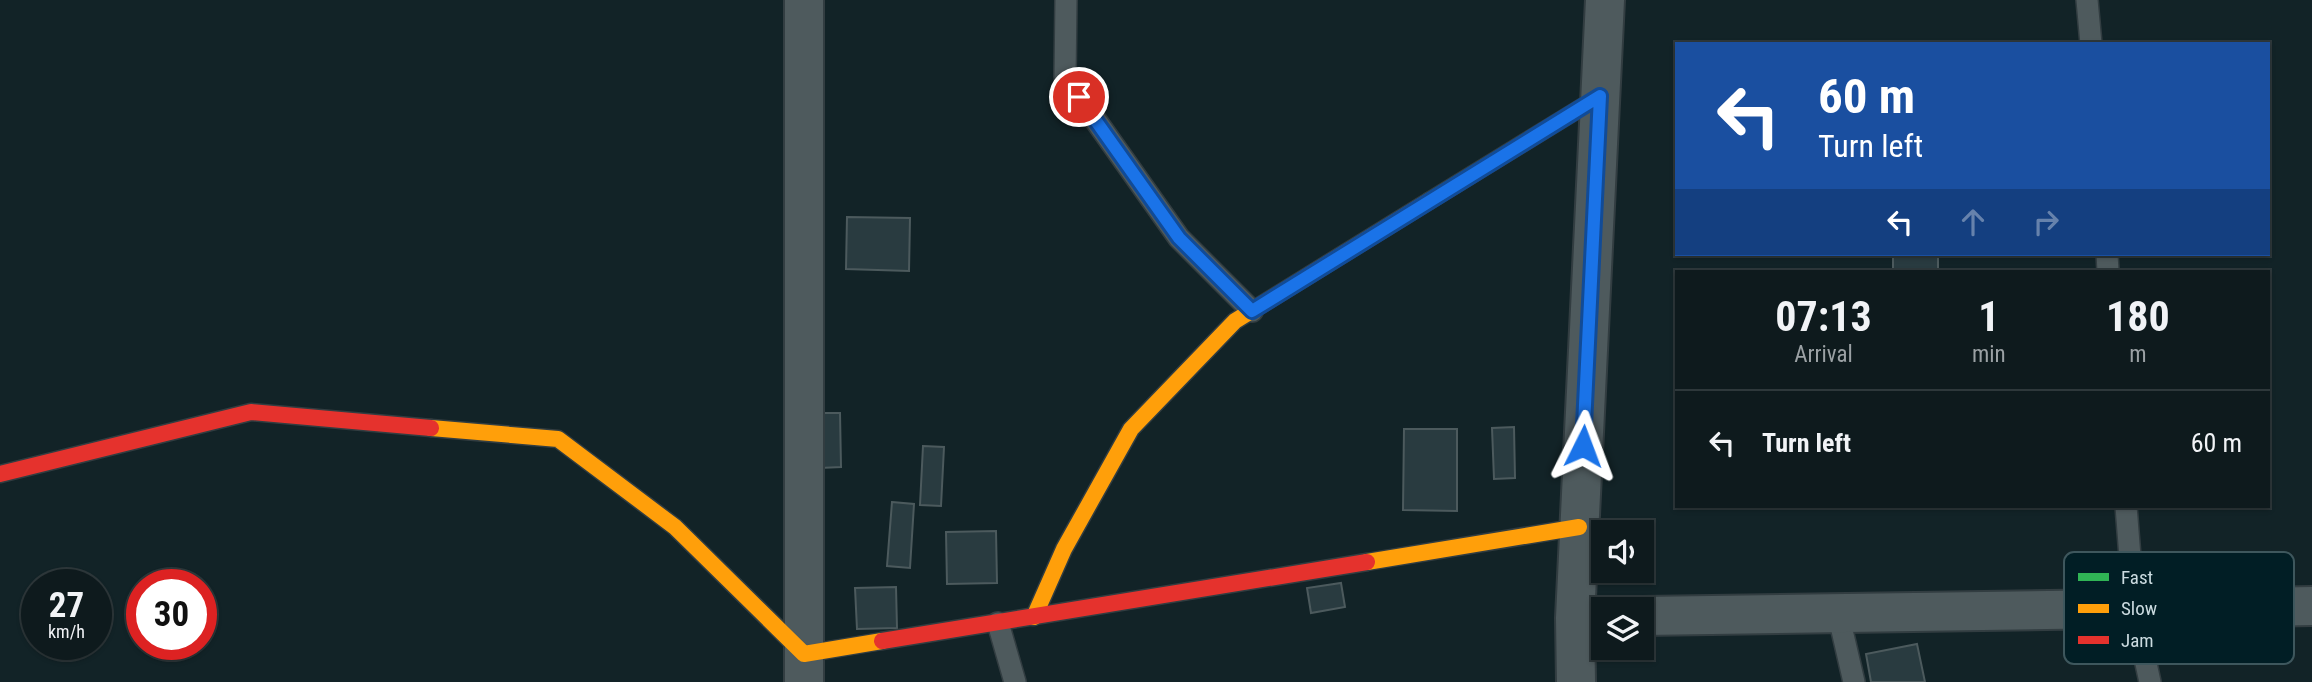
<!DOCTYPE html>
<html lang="en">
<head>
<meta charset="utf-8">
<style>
  :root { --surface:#0e1a1d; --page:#1c272a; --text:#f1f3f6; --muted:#9ba1a4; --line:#2e383b }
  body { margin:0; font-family:"Roboto Condensed",sans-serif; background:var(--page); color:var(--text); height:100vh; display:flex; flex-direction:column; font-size:26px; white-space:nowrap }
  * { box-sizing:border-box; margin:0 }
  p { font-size:23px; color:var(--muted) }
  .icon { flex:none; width:38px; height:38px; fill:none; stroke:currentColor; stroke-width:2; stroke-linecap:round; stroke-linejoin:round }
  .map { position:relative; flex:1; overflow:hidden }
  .drawer { position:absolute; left:1675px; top:270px; width:595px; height:238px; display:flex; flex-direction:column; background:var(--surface); border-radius:0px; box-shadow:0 2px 5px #0004,0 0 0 2px var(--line) }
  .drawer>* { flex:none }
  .top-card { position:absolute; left:1675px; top:42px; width:595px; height:214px; border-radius:0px; box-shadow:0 2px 5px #0004,0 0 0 2px var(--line); background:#1a4fa0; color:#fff; overflow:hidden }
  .tools { position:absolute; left:1591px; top:520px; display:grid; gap:14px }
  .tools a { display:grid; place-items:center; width:63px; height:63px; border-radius:0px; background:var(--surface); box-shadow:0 2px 5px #0004,0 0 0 2px var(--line); font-size:35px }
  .speed { position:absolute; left:21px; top:569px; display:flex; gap:14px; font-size:35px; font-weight:700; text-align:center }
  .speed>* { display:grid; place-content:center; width:91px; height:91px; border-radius:50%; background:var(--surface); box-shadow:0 2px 5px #0004,0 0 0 2px var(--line); line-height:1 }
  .speed small { font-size:18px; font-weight:400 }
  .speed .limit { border:10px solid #d22; background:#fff; color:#111 }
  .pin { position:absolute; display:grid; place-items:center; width:60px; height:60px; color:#fff; margin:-30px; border:4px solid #fff; border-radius:50%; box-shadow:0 2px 7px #0007 }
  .me { position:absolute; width:77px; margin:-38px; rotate:3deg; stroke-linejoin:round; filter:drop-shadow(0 0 5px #0008) }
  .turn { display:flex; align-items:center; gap:24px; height:147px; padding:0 28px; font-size:32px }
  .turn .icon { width:91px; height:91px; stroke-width:2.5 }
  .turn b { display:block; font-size:49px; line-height:60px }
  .lanes { display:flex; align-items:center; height:66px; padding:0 28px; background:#0003; justify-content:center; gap:35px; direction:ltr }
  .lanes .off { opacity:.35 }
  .eta { display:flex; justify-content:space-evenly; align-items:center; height:119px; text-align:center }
  .eta b { font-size:42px; font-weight:700; line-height:49px }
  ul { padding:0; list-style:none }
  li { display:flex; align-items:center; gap:21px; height:105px; padding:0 28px; border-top:2px solid var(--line) }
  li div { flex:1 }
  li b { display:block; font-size:26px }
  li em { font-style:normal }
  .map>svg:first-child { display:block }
</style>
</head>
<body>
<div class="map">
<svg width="2312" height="682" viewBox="0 0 2312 682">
  <rect width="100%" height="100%" fill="#122327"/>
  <g fill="#293b40" stroke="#4c5a5d" stroke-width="2">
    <path d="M847,217L910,218L909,271L846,269Z"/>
    <rect x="1893" y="254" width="45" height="17"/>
    <path d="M819,413H840L841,467L820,468Z"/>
    <path d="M1514,427L1515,478L1494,479L1492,428Z"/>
    <path d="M1404,429H1457V511L1403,510Z"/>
    <path d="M923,446L944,447L941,506L920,505Z"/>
    <path d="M892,502L914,504L910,568L887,566Z"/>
    <path d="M996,531L997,583L947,584L946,532Z"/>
    <path d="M1341,583L1345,607L1311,613L1307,588Z"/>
    <path d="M896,587L897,628L857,629L855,588Z"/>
    <path d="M1917,644L1925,682H1871L1866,654Z"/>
  </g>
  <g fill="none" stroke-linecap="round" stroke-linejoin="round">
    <g stroke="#323d41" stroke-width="24">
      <g id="lane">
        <path d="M1066,0L1065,77L1179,238L1252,311"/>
        <path d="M2087,0L2091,44"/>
        <path d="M2107,254L2108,271"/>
        <path d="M2126,506L2134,608L2150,682"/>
        <path d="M1838,613L1854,682"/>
        <path d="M998,623L1015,682"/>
      </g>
    </g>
    <g stroke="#323d41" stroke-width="42">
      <g id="street">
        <path d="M804,0V682"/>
        <path d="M1642,616L2312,606"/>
        <path d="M1576,682L1575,618L1605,0"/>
      </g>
    </g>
    <g stroke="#323d41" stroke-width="19">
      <path id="fast" d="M1429,201L1600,96"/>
    </g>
    <g stroke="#323d41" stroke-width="19">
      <g id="slow">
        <path d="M431,428L558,439L675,527L804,654L882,641"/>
        <path d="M1367,562L1579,527"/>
        <path d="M1034,617L1064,549L1131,429L1235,321L1429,201"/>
      </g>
    </g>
    <g stroke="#323d41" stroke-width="19">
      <g id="jam">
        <path d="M0,474L251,412L431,428"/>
        <path d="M882,641L1367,562"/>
      </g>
    </g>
    <use href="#lane" stroke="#4e5a5d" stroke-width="21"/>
    <use href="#street" stroke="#4e5a5d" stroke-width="38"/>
    <use href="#fast" stroke="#30b455" stroke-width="16"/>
    <use href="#slow" stroke="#ff9f0a" stroke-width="16"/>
    <use href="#jam" stroke="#e5322d" stroke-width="16"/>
  </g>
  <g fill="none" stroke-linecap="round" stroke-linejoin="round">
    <g stroke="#114b97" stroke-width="18">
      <path id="route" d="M1079,97L1179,238L1252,311L1600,96L1583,446"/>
    </g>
    <use href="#route" stroke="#1a73e8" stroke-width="12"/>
  </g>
  <rect x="2064" y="552" width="230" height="112" rx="10" fill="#011e25" stroke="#3e575d" stroke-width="2"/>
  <rect x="2078" y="573" width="31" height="8" fill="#30b455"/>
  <rect x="2078" y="604" width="31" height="9" fill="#ff9f0a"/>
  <rect x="2078" y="636" width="31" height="8" fill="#e5322d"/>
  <g font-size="19" fill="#cbdbe0">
    <text x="2121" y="584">Fast</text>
    <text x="2121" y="615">Slow</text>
    <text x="2121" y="647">Jam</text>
  </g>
</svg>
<div class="tools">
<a><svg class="icon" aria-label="sound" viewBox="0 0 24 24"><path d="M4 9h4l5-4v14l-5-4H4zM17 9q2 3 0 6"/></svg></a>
<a><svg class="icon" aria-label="layers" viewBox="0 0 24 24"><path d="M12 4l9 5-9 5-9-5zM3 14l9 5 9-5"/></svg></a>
</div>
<div class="speed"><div>27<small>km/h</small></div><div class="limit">30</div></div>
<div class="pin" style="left:1079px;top:97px;background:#d93025"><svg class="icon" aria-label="arrive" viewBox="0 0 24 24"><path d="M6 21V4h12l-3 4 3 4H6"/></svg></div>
<svg class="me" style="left:1583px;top:446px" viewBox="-20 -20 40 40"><path d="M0-17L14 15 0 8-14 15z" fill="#1a73e8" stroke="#fff" stroke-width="4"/></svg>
<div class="top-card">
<div class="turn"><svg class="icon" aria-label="left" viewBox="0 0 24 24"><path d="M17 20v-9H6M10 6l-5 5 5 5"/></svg><div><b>60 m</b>Turn left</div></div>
<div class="lanes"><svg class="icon" aria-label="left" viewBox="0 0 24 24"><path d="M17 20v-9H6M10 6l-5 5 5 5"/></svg><svg class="icon off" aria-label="ahead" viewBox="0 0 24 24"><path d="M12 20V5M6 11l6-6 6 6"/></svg><svg class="icon off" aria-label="right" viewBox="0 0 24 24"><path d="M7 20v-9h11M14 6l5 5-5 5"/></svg></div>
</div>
<section class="drawer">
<div class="eta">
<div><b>07:13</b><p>Arrival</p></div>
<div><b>1</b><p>min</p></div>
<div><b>180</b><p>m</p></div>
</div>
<ul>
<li><svg class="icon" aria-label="left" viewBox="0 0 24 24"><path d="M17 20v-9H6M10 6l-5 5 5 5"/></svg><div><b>Turn left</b></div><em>60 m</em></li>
</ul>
</section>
</div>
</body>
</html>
